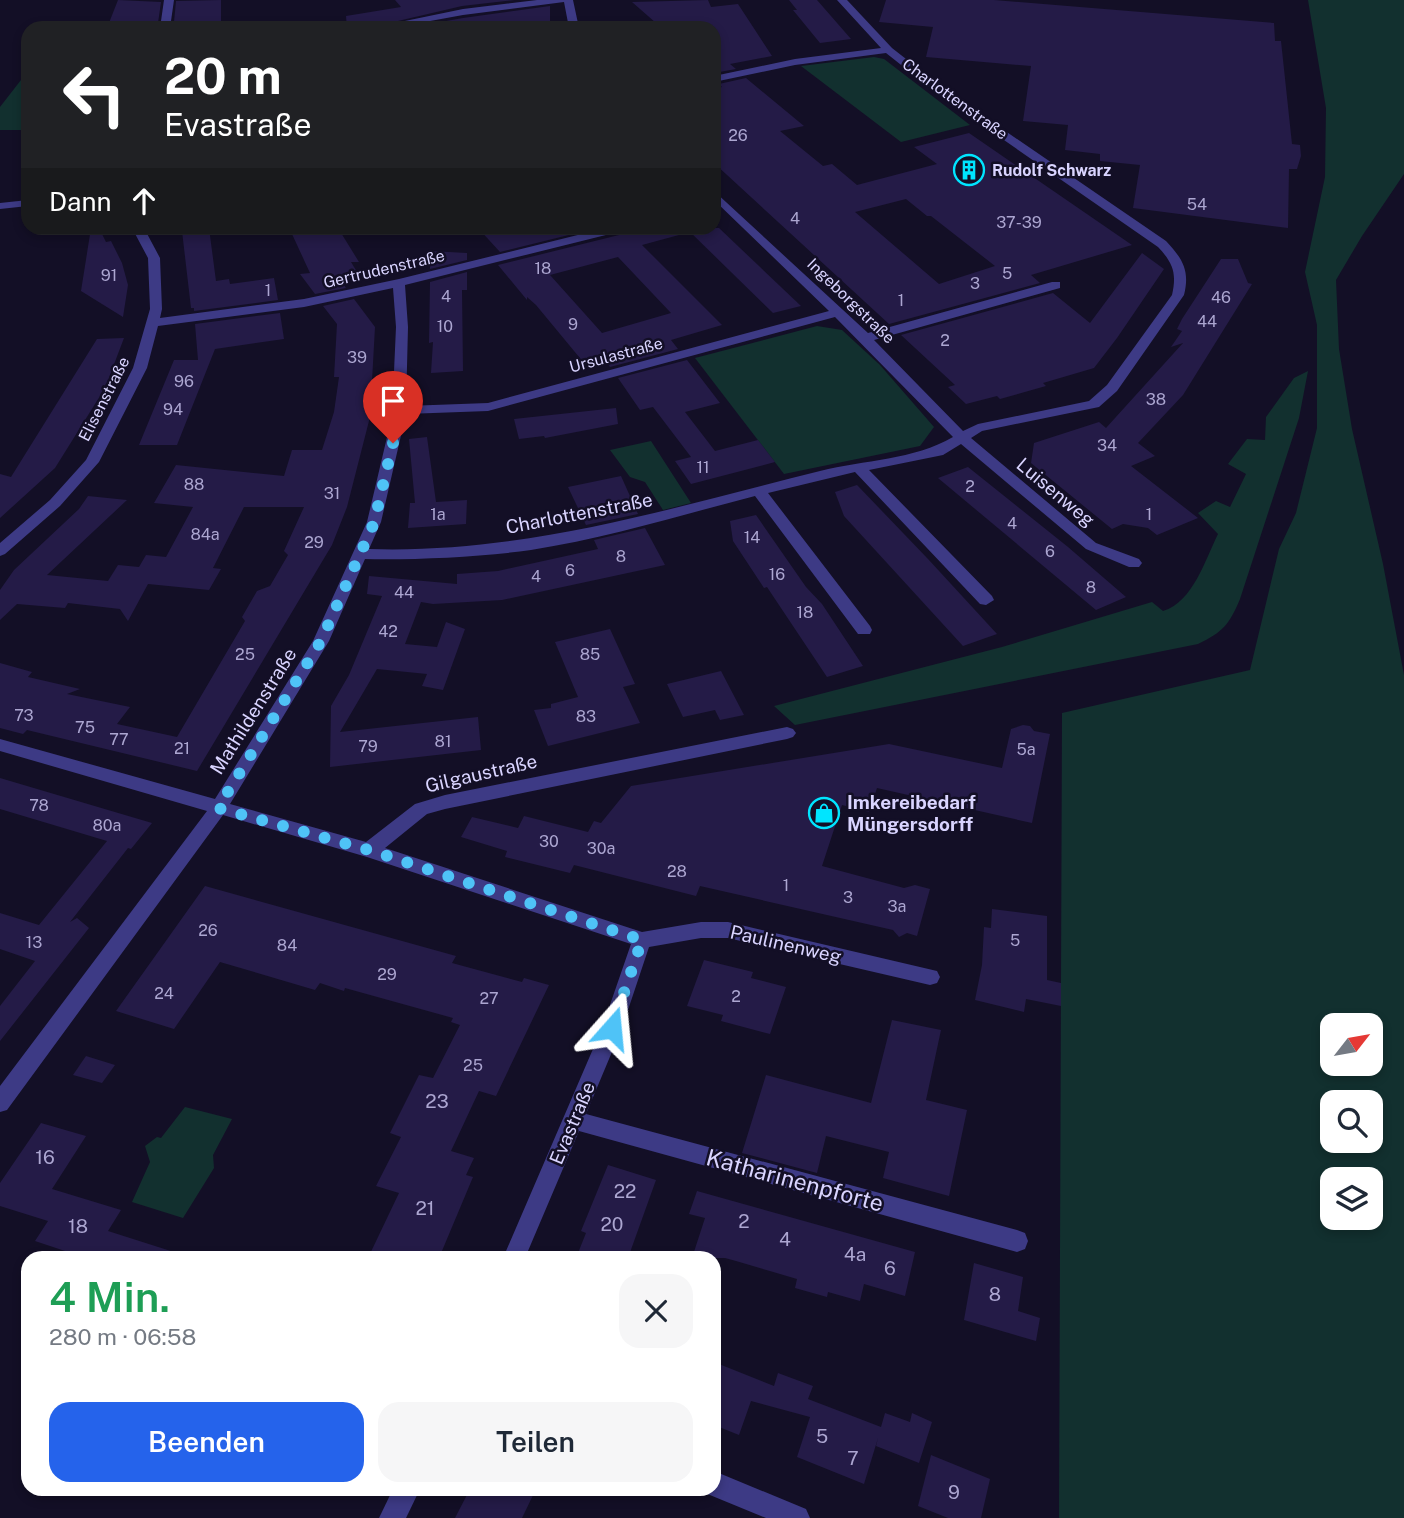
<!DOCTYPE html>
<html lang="de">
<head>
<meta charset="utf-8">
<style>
  :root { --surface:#fff; --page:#f6f6f7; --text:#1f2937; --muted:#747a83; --accent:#2563eb }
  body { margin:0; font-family:"Public Sans",sans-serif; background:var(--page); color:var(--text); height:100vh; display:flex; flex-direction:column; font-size:26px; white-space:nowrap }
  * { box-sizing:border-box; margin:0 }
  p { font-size:23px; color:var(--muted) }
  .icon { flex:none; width:38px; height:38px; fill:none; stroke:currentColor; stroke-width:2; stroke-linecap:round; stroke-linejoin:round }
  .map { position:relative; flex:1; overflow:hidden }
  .sheet { position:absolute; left:21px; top:1251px; width:700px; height:245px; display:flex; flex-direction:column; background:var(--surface); border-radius:21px; box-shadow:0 4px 10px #0003 }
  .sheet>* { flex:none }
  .hud { position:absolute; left:21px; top:21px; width:700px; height:214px; border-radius:21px; box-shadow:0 4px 10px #0003; background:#202124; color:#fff; overflow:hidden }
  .needle { width:46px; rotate:59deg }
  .buttons { position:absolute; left:1320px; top:1013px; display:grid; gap:14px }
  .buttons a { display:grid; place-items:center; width:63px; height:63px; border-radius:14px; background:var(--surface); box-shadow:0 4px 10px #0003; font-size:35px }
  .pin { position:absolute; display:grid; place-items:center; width:60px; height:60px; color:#fff; margin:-72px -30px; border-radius:50% 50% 50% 0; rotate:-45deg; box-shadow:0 0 7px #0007 }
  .pin .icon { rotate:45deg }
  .me { position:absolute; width:77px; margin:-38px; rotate:18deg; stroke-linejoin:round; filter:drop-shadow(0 0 5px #0008) }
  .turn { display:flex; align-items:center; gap:24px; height:147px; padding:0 28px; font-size:32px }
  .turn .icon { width:91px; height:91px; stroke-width:2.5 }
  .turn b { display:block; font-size:49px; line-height:60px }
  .then { display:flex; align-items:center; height:66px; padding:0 28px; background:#0003; gap:14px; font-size:26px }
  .round { display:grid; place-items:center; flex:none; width:74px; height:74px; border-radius:21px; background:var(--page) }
  .overview { display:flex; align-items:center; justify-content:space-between; height:119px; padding:0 28px }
  h1 { font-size:42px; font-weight:600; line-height:52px; color:#1e9e55 }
  .cta { display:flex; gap:14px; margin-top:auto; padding:14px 28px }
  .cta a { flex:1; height:80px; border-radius:21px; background:var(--accent); color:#fff; font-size:28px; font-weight:600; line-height:80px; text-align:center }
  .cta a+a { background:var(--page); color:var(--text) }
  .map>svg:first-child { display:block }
</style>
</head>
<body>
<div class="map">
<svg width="1404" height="1518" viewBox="0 0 1404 1518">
  <rect width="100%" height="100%" fill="#130f26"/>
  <g fill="#12302f" fill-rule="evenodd">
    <path d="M1308,0H1404V174L1362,236L1336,280L1339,349L1352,429L1383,564L1404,675V1518H1059L1062,713L1250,670L1279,549L1296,513L1317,428V325L1305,272L1325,177L1326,108ZM1332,1026H1370V1064H1332ZM1332,1102H1370V1141H1332ZM1332,1180H1370V1218H1332Z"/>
    <path d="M874,57L884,59L970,125L901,142L801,66Z"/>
    <path d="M28,71V130H0V107Z"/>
    <path d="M817,326L842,330L880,365L934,427L920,446L784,474L695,358Z"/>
    <path d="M1308,371L1299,418L1240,599C1229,625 1223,632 1198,644L795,725L774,706L1002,647L1152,602L1163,611C1193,602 1205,560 1218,534L1198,513L1216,501L1230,507L1246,474L1228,464L1247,439L1265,440L1266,417L1294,378Z"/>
    <path d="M651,441L691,503L663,510L645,482L630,477L610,450Z"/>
    <path d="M185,1107L232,1119L213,1155L214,1168L183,1218L132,1202L150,1162L145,1146L157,1137L161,1138Z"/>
  </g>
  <g fill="#241b47" fill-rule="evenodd">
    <path d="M118,0L161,2L158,23L143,24L142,27L107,28Z"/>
    <path d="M221,0V28H194L193,21L174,22L176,1Z"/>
    <path d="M395,0H515L462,6L368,28H347L346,16L401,7Z"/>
    <path d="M708,0L711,7L738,4L772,56L730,64L736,69L714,73V28H656V23L632,2Z"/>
    <path d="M789,0H817L851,39L820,43L793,10H797Z"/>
    <path d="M886,0H994L1274,23L1275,41H1281L1292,144L1300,145L1301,156L1297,169H1289L1288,228L1133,208L1140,165L1100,161V154L1065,150L1068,125L1023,121L1031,66L926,57L933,27L879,22Z"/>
    <path d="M550,6V24L407,28L463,18Z"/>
    <path d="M746,78L804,126L780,131L823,166L832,164L857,185L937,164L914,147L969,133L1132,245L1031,275L1040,283L889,324L714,163V88L722,87L719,84ZM906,199L927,216H931L995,266L939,284L855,212Z"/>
    <path d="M91,228H99L106,242L111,241L122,263L128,285L123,317L81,291Z"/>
    <path d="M209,228L216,281L229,279L230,284L274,278L278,300L194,311V308H191L182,231Z"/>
    <path d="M318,228H338L359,262H351L360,277L341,281L346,288L315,294L300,274L310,273L292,234Z"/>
    <path d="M478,228H597L500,252Z"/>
    <path d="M627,228H678L679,235L642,245L722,325L671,340L678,349L610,367L604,359L584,363L536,305L527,297V300L498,265L623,234ZM618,257L671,313L602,333L550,275Z"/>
    <path d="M686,228H719L801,306L773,313Z"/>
    <path d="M430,251L467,253V260L430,269Z"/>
    <path d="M1142,253L1164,269L1117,338L1094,368L1043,383L1046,386L1000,399L997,396L966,404L948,387L955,385L901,335L1053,293L1090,323Z"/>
    <path d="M1221,259H1238L1248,283L1252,284L1183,395L1138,443L1155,456L1131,466L1198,518L1157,535L1148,528L1123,524L1112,529L1031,463L1034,443L1099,422L1106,428L1183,343L1171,347L1182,331L1177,329L1182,319Z"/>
    <path d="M467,272V290H462L463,371L431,373L433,342L429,343L430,282Z"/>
    <path d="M354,299L375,327L370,417L347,507L332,545L197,771L27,730L23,734L0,728V663L32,672L28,677L80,689L67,694L130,707L117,724L177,737L245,621L242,617L257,591L270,586L288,555L284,551L304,507H244L213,568L221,569L209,590L148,584L128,621L120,609L68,603L65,608L17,604L0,620V590L14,570L79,509L88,496L127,500L47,575L108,581L118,565L139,567L146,555L166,557L193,507L154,503L176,465L284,476L292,450H322L334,412L339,377H334L337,324L323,306Z"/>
    <path d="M280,313L284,339L215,349L177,445H139L174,360H198L195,324Z"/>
    <path d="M124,338L105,388L55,468L0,518V474L11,477L97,339Z"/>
    <path d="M687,360L720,403L685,412L715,451L758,440L775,462L691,484L675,461L691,457L653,407L640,410L618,378Z"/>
    <path d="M616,408L618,424L545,438L544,436L519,439L514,419Z"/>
    <path d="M427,437L436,502L467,500L466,524L408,528L410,503H415L409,439Z"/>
    <path d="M968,467L1068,547L1126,597L1096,610L938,478Z"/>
    <path d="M621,476L638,514L586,525L568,487Z"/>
    <path d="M857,485L928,559L997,634L963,646L844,516L835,492Z"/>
    <path d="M756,515L806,587L822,604L863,666L827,677L767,587L764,588L733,541L730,521Z"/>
    <path d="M645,528L665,565L502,600L433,604L421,602L405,644L437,647L432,661L446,622L465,629L443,690L422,686L427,674L377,669L340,732L478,717L481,750L330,767L331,706L349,675L382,596L367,594L369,576L457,584V574L498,571L598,549L594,540Z"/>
    <path d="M610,629L635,684L623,687L640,723L548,746L534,710L551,708V704L578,697L555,642Z"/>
    <path d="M721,671L744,715L720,720L715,710L683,717L667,684Z"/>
    <path d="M1023,725L1030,726L1034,731L1050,734L1032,823L877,788L869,812L842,805L822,866L904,888L915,885L930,889L917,936L907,933L899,937L893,930L700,886L696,896L574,865L570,873L505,857L507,851L461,837L472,817L518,828L524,816L588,832L594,821L601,823L631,786L889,744L1002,768L1011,729Z"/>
    <path d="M0,778L152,823L131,849L128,848L70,922L77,918L89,928L0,1041V1006L35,961L0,949V913L39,925L107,841L0,809Z"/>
    <path d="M205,886L456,956L452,963L522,982L524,978L549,985L496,1096L479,1091L451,1151L474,1158L466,1175L473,1177L439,1258H368L399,1193L376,1186L401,1137L390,1133L419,1075L433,1078L460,1025L451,1022L453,1018L345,988L344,991L320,983L315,990L220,962L174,1029L116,1011Z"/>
    <path d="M992,909L1047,916V980L1061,983V1006L1026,999L1024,1012L975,1000L982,965L984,927L991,928Z"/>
    <path d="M704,960L753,972L751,978L786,987L770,1034L721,1021L723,1015L687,1006Z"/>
    <path d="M892,1020L941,1030L926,1100L967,1110L949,1196L883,1178L889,1152L826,1136L817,1173L742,1153L766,1075L871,1103Z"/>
    <path d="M86,1056L115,1065L102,1083L73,1075Z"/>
    <path d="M41,1123L86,1136L52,1189L121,1210L108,1231L177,1253L176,1258H86L35,1241L48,1221L0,1206V1183Z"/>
    <path d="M608,1165L656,1180L628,1258H576L586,1233L581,1231Z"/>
    <path d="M697,1191L915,1252L905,1296L864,1284L860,1301L828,1292L827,1297L795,1288L797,1279L736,1261L725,1258H692L705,1218L689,1214Z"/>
    <path d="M974,1263L1023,1277L1018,1311L1040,1318L1036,1341L964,1320Z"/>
    <path d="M714,1362L774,1386L778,1373L813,1386L808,1399L881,1427L885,1413L910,1422L912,1413L932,1422L919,1463L876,1446L878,1438L864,1484L797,1457L810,1417L751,1401L739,1435L714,1425Z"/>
    <path d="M931,1455L990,1479L981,1518H948L918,1506Z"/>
    <path d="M470,1489H536L522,1518H455Z"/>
  </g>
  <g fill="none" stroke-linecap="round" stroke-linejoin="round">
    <g fill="#3d3a85" fill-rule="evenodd">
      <path d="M164,0H174L170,28H160Z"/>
      <path d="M537,0H573L579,28H569L564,2L463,15L392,28H371L463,9Z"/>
      <path d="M837,0H847L892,48L947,91L1166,241C1183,259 1190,271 1184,295L1117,391L1099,407L982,431L971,438L1096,543L1139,559L1142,563L1139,567H1129L1086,549L961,444L943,455L869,470L992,596L994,600L986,605L980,604L855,472L768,493L870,626L872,630L870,634H858L755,496C681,515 607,538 531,550C482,557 415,560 365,559L329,641L230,804L366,842L415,804L445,795L787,727L793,729L796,733L793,737L787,739L445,809L427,814L385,848L642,932L701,922H728L937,971L940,977L937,983L930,985L728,938H701L649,947L622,1028L586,1114L1017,1230L1025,1233L1028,1241L1025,1249L1017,1252L579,1131L525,1258H503L602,1028L631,944L367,857L223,815L7,1110L0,1112V1086L207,811L0,751V739L215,799L313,641L367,522L392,416L396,327L393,288L304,307L158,326L147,368L99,462L60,506L5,554L0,556V543L50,500L86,460L133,368L150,309L148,258L132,228H144L160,258L162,309L160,318L304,299L399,279L606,228H624L622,231L405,285L408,327L406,406L488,403L829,311L714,200V191L868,333L1052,282H1060V288L874,340L963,431L978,424L1089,401L1107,385L1172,295C1177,273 1173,263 1158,247L939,95L886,53L795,65L714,82V76L795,59L881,48ZM835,317L953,437C914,460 864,460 820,471C671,508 526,554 369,549L381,522L406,414L488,411Z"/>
      <path d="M28,200V206L0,209V203Z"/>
      <path d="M714,1471L806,1509L810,1518H766L705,1493L704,1489H714Z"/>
      <path d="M393,1489H420L406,1518H379Z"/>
    </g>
  </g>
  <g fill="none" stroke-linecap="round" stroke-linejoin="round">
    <path stroke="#4fc3f7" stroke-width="12" stroke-dasharray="0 21.6" d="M393,443L374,523L321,641L218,808L369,850L642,940L612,1028"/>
  </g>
  <defs>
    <g id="building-ring" transform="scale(1.575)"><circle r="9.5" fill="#130f26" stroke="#00e5ff" stroke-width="1.5"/><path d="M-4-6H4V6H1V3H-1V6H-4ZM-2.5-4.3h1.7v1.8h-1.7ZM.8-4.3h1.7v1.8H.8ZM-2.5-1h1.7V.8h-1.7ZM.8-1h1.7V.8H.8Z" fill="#00e5ff"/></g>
    <g id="shop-ring" transform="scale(1.575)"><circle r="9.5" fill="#130f26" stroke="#00e5ff" stroke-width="1.5"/><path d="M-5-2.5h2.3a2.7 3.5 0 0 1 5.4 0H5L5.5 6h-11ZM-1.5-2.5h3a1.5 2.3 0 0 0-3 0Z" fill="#00e5ff"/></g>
  </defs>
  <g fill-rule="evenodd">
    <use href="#building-ring" x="969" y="170"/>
    <use href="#shop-ring" x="824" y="813"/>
  </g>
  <g text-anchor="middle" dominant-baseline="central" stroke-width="5" stroke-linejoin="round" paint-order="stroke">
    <g font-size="16" fill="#d9d4ff" stroke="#130f26">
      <text transform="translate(955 99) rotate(36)">Charlottenstraße</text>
      <text transform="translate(384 269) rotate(-13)">Gertrudenstraße</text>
      <text transform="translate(851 301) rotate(44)">Ingeborgstraße</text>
      <text transform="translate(616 355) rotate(-15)">Ursulastraße</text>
      <text transform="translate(104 399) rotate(-63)">Elisenstraße</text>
    </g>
    <g font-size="16" fill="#aca6d1">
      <text x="738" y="135">26</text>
      <text x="1197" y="204">54</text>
      <text x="795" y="218">4</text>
      <text x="1019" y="222">37-39</text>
      <text x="543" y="268">18</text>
      <text x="1007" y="273">5</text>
      <text x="109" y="275">91</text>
      <text x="975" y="283">3</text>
      <text x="268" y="290">1</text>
      <text x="446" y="296">4</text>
      <text x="1221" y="297">46</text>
      <text x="901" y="300">1</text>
      <text x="1207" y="321">44</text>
      <text x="573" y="324">9</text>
      <text x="445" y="326">10</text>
      <text x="945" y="340">2</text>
      <text x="357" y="357">39</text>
      <text x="184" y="381">96</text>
      <text x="1156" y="399">38</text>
      <text x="173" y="409">94</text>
      <text x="1107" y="445">34</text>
      <text x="703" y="467">11</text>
      <text x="194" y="484">88</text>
      <text x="970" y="486">2</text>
      <text x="332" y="493">31</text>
      <text x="438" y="514">1a</text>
      <text x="1149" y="514">1</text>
      <text x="1012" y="523">4</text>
      <text x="205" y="534">84a</text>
      <text x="752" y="537">14</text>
      <text x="314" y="542">29</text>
      <text x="1050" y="551">6</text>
      <text x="621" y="556">8</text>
      <text x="570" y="570">6</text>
      <text x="777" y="574">16</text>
      <text x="536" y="576">4</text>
      <text x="1091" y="587">8</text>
      <text x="404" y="592">44</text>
      <text x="805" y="612">18</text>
      <text x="388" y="631">42</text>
      <text x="245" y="654">25</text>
      <text x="590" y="654">85</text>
      <text x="24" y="715">73</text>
      <text x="586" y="716">83</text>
      <text x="85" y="727">75</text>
      <text x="119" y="739">77</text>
      <text x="443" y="741">81</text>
      <text x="368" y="746">79</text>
      <text x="182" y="748">21</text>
      <text x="1026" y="749">5a</text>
      <text x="39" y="805">78</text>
      <text x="107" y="825">80a</text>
      <text x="549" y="841">30</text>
      <text x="601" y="848">30a</text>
      <text x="677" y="871">28</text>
      <text x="786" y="885">1</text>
      <text x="848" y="897">3</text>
      <text x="897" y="906">3a</text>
      <text x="208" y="930">26</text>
      <text x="1015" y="940">5</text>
      <text x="34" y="942">13</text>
      <text x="287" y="945">84</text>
      <text x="387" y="974">29</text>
      <text x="164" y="993">24</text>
      <text x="736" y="996">2</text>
      <text x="489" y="998">27</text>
      <text x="473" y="1065">25</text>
    </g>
    <g font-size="16" font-weight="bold" fill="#d9d4ff" stroke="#130f26" text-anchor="start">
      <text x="992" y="170">Rudolf Schwarz</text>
    </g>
    <g font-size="19" fill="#d9d4ff" stroke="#130f26">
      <text transform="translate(1056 492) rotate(40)">Luisenweg</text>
      <text transform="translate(579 513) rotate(-11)">Charlottenstraße</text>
      <text transform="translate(253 711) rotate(-58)">Mathildenstraße</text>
      <text transform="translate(481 773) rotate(-13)">Gilgaustraße</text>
      <text transform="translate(786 944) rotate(13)">Paulinenweg</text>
      <text transform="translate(572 1123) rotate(-67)">Evastraße</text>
    </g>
    <g font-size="19" font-weight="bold" fill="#d9d4ff" stroke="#130f26" text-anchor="start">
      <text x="847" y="802">Imkereibedarf<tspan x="847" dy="22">Müngersdorff</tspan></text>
    </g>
    <g font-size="19" fill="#aca6d1">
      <text x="437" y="1101">23</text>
      <text x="45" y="1157">16</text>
      <text x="625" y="1191">22</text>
      <text x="425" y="1208">21</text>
      <text x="744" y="1221">2</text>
      <text x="612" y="1224">20</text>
      <text x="78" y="1226">18</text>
      <text x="785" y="1239">4</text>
      <text x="855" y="1254">4a</text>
      <text x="890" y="1268">6</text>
      <text x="995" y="1294">8</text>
      <text x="822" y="1436">5</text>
      <text x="853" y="1458">7</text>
      <text x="954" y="1492">9</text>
    </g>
    <g font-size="23" fill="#d9d4ff" stroke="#130f26">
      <text transform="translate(795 1180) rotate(15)">Katharinenpforte</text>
    </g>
  </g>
</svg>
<div class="buttons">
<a><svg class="needle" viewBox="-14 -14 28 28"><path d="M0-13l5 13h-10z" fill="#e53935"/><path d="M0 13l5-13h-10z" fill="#747a83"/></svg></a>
<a><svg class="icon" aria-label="search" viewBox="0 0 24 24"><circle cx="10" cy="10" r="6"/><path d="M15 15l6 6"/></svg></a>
<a><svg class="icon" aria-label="layers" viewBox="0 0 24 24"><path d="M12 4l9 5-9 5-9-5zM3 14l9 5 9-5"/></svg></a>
</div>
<div class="pin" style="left:393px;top:443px;background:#d93025"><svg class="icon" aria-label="arrive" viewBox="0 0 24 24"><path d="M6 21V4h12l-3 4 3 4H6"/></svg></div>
<svg class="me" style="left:612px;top:1028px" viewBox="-20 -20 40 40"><path d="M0-17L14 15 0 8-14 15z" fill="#4fc3f7" stroke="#fff" stroke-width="4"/></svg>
<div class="hud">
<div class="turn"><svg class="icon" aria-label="left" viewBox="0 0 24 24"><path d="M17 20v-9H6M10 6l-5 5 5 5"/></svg><div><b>20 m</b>Evastraße</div></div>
<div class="then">Dann<svg class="icon" aria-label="ahead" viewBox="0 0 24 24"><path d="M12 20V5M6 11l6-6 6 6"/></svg></div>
</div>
<section class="sheet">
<div class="overview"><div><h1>4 Min.</h1><p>280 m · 06:58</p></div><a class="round"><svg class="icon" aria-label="close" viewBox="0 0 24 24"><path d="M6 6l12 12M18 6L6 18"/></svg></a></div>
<div class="cta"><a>Beenden</a><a>Teilen</a></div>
</section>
</div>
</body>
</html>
